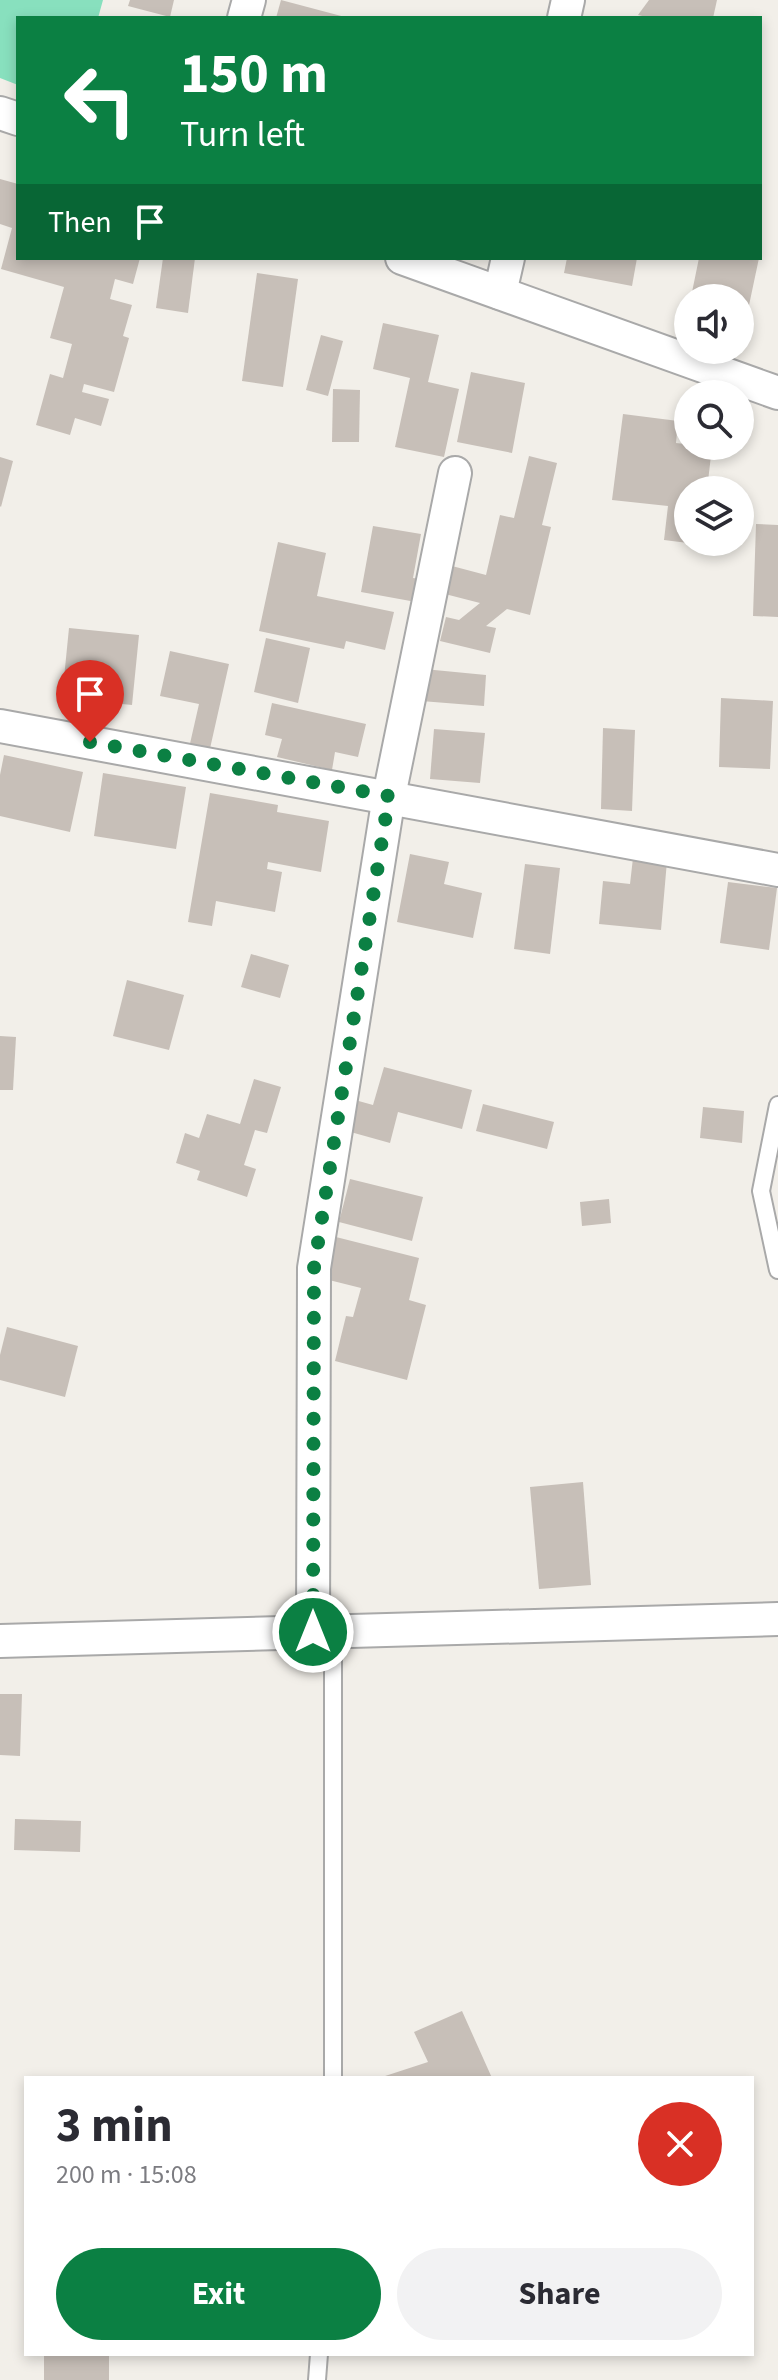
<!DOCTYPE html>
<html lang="en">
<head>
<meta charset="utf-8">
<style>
  :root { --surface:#fff; --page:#f2f2f3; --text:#2b2b33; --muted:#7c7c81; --accent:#0b8043 }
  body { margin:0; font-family:"Source Sans 3",sans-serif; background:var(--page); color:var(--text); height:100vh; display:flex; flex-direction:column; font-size:30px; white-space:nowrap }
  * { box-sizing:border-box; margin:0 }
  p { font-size:26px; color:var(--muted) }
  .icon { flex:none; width:44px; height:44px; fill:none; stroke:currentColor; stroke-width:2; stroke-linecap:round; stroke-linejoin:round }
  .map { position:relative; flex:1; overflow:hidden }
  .sheet { position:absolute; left:24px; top:2076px; width:730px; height:280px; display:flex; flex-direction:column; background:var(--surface); border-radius:0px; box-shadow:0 4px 12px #0003 }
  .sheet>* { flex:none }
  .hud { position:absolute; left:16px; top:16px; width:746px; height:244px; border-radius:0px; box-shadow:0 4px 12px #0003; background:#0b8043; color:#fff; overflow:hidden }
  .controls { position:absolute; left:674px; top:284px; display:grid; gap:16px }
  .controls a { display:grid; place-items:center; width:80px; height:80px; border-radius:50%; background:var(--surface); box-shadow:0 4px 12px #0003; font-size:40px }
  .pin { position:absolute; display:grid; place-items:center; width:68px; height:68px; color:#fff; margin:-82px -34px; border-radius:50% 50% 50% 0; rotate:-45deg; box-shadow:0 0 8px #0007 }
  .pin .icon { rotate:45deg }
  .me { position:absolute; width:88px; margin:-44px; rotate:0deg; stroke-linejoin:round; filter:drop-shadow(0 0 6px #0008) }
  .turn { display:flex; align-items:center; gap:28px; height:168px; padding:0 32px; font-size:36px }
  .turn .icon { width:104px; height:104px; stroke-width:2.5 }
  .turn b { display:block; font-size:56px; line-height:68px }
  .then { display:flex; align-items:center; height:76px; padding:0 32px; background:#0003; gap:16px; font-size:30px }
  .round { display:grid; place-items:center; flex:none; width:84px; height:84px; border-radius:42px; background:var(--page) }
  .overview { display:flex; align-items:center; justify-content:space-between; height:136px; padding:0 32px }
  h1 { font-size:48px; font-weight:700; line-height:60px }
  .button { display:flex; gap:16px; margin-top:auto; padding:16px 32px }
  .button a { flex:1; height:92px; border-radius:48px; background:var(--accent); color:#fff; font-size:32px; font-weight:700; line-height:92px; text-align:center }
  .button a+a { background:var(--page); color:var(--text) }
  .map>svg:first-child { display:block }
</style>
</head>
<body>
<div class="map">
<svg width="778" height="2380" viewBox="0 0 778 2380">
  <rect width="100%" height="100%" fill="#f2efe9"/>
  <path fill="#88e0be" d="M0,0H103L98,18H18V85L0,78Z"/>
  <g fill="#c7bfb8">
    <path d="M130,0H174L170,17L128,6Z"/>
    <path d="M281,0L345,17V18H276Z"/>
    <path d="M649,0H717L713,18H651L638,15Z"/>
    <path d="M0,179L18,184V258H140L133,284L115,279L110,299L132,305L123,336L129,338L114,392L84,384L82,392L109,399L101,426L75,418L70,435L36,425L50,374L63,378L72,344L50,338L64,287L1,269L12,228L0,224Z"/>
    <path d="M163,258H195L188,313L156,308Z"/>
    <path d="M567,258H637L632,286L564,273Z"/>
    <path d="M699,258H759L748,310L740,308V298L691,297Z"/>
    <path d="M257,273L298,279L283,387L242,381Z"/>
    <path d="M383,323L439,335L428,382L459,389L444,457L395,447L410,378L373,369Z"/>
    <path d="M321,335L343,341L328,396L306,390Z"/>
    <path d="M471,372L525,383L512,453L457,442Z"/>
    <path d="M333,389L360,390L359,442H332Z"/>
    <path d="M623,414L678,421L676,443L712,447L707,490H688V543L664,540L668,506L612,500Z"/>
    <path d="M529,456L557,463L542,525L551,527L530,615L507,609L486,626L496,628L490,653L440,641L446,617L459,620L480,603L445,594L452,566L486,575L500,515L514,518Z"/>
    <path d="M0,457L13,461L1,507L0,506Z"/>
    <path d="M756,524L778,525V617L753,616Z"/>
    <path d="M373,526L421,534L413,578L421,579L416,602L361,592Z"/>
    <path d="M278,542L326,553L317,596L394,612L385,650L346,641L344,649L259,631Z"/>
    <path d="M69,628L139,635L132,705L62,698Z"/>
    <path d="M266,638L310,648L298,703L254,692Z"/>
    <path d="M170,651L229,664L209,753L189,748L199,704L160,696Z"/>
    <path d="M424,669L486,675L484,706L421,701Z"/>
    <path d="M721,698L773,701L770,769L719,767Z"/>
    <path d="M272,703L366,724L358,757L335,752L332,770L277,757L282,739L265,735Z"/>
    <path d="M603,728L635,730L632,811L601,809Z"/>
    <path d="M434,729L485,733L480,783L430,779Z"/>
    <path d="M4,755L83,772L70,832L0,816V775Z"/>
    <path d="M103,773L186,787L176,849L94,836Z"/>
    <path d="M210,793L278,805L277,812L329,821L321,872L268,862L267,869L282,872L275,912L216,901L212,926L188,922Z"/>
    <path d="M410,854L449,862L444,884L482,893L473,938L397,922Z"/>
    <path d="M633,858L667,861L661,930L599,924L603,881L630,884Z"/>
    <path d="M525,864L560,868L550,954L514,949Z"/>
    <path d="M728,882L777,888L769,950L720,943Z"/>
    <path d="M251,954L289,965L280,998L241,987Z"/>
    <path d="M127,980L184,995L169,1050L113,1036Z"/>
    <path d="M0,1036L16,1037L13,1090H0Z"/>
    <path d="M384,1067L472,1090L462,1129L398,1112L390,1143L347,1131L355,1100L373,1105Z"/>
    <path d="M254,1079L281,1087L267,1133L255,1130L244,1165L256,1169L247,1197L197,1180L200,1171L176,1163L185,1133L199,1138L207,1114L240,1124Z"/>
    <path d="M483,1104L554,1122L547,1149L476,1131Z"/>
    <path d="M703,1107L744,1111L742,1143L700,1138Z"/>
    <path d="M350,1179L423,1197L412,1241L339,1222Z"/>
    <path d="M609,1199L611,1223L582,1226L580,1202Z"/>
    <path d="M332,1236L419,1258L409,1300L426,1305L407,1380L335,1361L346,1316L353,1317L361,1288L321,1278Z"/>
    <path d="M7,1327L78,1346L65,1397L0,1380V1355Z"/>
    <path d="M583,1482L591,1585L539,1589L530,1487Z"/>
    <path d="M0,1694H22L20,1756L0,1755Z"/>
    <path d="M15,1819L81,1821L80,1852L14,1850Z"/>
    <path d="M462,2011L492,2078H379L428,2062L414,2032Z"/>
    <rect x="44" y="2354" width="65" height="26"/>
  </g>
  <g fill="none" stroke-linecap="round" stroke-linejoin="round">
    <g stroke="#a9a9a9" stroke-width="20">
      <g id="service">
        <path d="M778,1105L761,1191L778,1270"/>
        <path d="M333,1632V2078"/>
        <path d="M317,2380L319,2354"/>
      </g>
    </g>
    <g stroke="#a9a9a9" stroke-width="36">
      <g id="minor">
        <path d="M244,18L249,0"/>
        <path d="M564,18L568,0"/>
        <path d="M0,113L18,119"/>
        <path d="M402,258L778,393"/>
        <path d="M500,293L508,258"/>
        <path d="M0,726L778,870"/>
        <path d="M313,1632L314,1268L389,796L455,473"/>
        <path d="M0,1641L778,1619"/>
      </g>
    </g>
    <use href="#service" stroke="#fff" stroke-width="16"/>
    <use href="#minor" stroke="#fff" stroke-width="32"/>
  </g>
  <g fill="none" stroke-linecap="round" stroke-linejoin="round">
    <path stroke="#0b8043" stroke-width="14" stroke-dasharray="0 25.2" d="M90,742L389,796L314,1268L313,1632"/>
  </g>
</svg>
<div class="controls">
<a><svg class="icon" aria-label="sound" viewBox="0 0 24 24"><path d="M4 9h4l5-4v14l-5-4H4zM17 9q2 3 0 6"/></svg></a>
<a><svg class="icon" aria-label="search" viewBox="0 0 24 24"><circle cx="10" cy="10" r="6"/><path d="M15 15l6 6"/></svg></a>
<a><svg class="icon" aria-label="layers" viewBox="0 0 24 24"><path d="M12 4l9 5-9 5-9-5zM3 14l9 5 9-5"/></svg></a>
</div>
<div class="pin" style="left:90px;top:742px;background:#d93025"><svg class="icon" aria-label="arrive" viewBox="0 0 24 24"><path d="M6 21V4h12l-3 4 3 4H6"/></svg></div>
<svg class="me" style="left:313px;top:1632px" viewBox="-20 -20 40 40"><circle r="17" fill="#0b8043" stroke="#fff" stroke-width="3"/><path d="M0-11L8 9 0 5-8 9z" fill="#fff"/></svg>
<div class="hud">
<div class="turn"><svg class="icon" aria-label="left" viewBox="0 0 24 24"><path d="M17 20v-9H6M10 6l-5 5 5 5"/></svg><div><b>150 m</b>Turn left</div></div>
<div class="then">Then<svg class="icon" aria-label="arrive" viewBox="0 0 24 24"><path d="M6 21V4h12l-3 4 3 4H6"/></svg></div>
</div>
<section class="sheet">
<div class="overview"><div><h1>3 min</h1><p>200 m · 15:08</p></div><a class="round" style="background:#d93025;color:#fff"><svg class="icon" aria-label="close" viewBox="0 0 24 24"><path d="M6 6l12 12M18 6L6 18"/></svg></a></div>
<div class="button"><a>Exit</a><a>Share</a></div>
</section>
</div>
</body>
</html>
